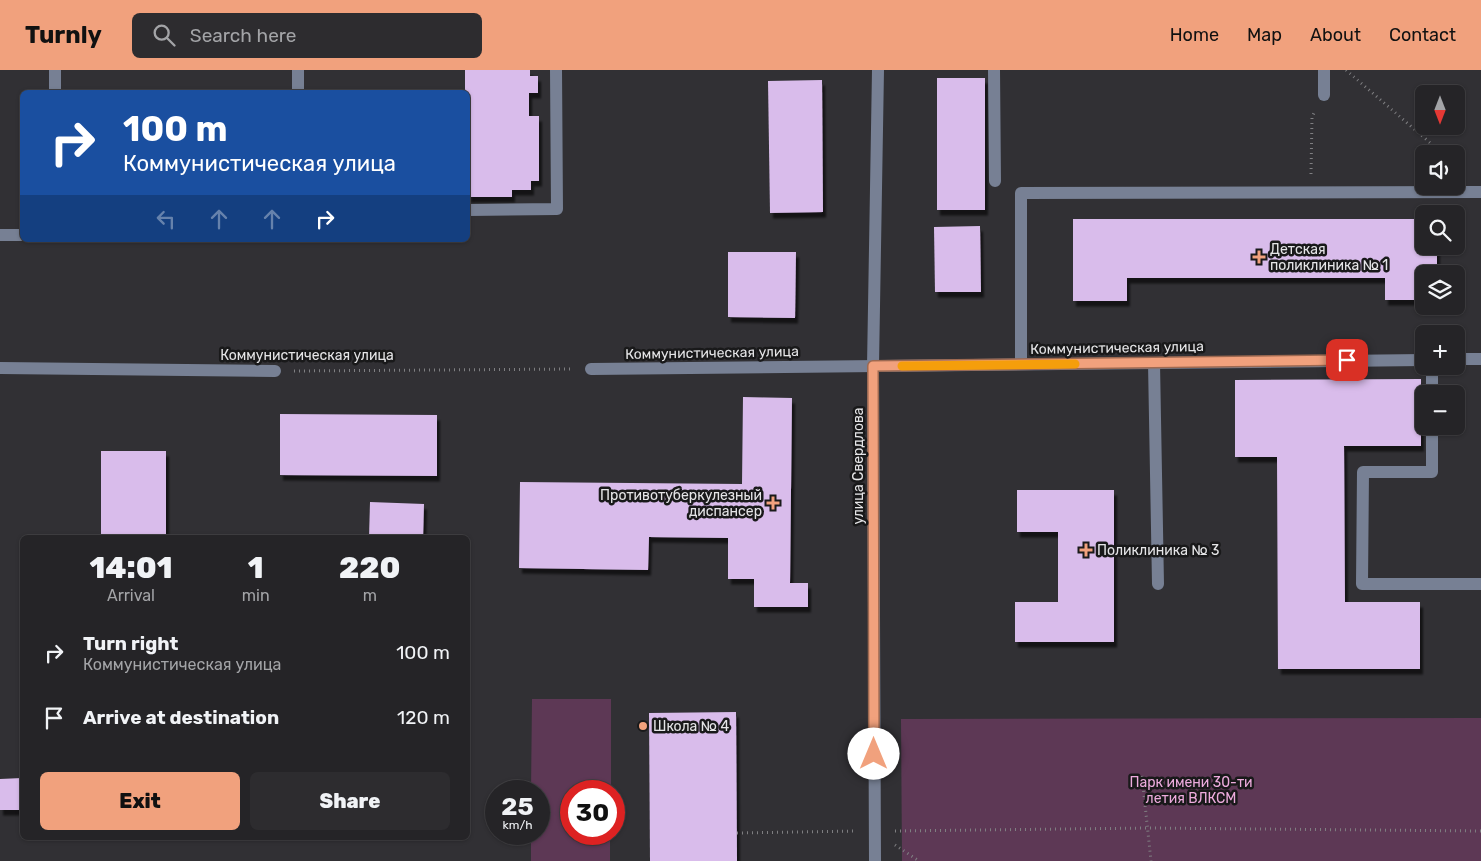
<!DOCTYPE html>
<html lang="en">
<head>
<meta charset="utf-8">
<style>
  :root { --surface:#252427; --page:#2d2c2f; --text:#f1f3f6; --muted:#a3a4a7; --line:#424144; --accent:#f1a17d }
  body { margin:0; font-family:Rubik,sans-serif; background:var(--page); color:var(--text); height:100vh; display:flex; flex-direction:column; font-size:19px; white-space:nowrap }
  * { box-sizing:border-box; margin:0 }
  p { font-size:16px; color:var(--muted) }
  .icon { flex:none; width:28px; height:28px; fill:none; stroke:currentColor; stroke-width:2; stroke-linecap:round; stroke-linejoin:round }
  .map { position:relative; flex:1; overflow:hidden }
  .side { position:absolute; left:20px; top:465px; width:450px; height:305px; display:flex; flex-direction:column; background:var(--surface); border-radius:8px; box-shadow:0 1px 4px #0004,0 0 0 1px var(--line) }
  .side>* { flex:none }
  .guide { position:absolute; left:20px; top:20px; width:450px; height:152px; border-radius:8px; box-shadow:0 1px 4px #0004,0 0 0 1px var(--line); background:#1a4fa0; color:#fff; overflow:hidden }
  .needle { width:32px; rotate:180deg }
  .fabs { position:absolute; left:1415px; top:15px; display:grid; gap:10px }
  .fabs a { display:grid; place-items:center; width:50px; height:50px; border-radius:8px; background:var(--surface); box-shadow:0 1px 4px #0004,0 0 0 1px var(--line); font-size:25px }
  .speed { position:absolute; left:485px; top:710px; display:flex; gap:10px; font-size:25px; font-weight:700; text-align:center }
  .speed>* { display:grid; place-content:center; width:65px; height:65px; border-radius:50%; background:var(--surface); box-shadow:0 1px 4px #0004,0 0 0 1px var(--line); line-height:1 }
  .speed small { font-size:12px; font-weight:400 }
  .speed .limit { border:8px solid #d22; background:#fff; color:#111 }
  .pin { position:absolute; display:grid; place-items:center; width:42px; height:42px; color:#fff; margin:-21px; border-radius:10px; box-shadow:0 2px 8px #0006 }
  .me { position:absolute; width:55px; margin:-28px; rotate:0deg; stroke-linejoin:round; filter:drop-shadow(0 0 4px #0008) }
  .turn { display:flex; align-items:center; gap:18px; height:105px; padding:0 20px; font-size:22px }
  .turn .icon { width:65px; height:65px; stroke-width:2.5 }
  .turn b { display:block; font-size:35px; line-height:42px }
  .lanes { display:flex; align-items:center; height:48px; padding:0 20px; background:#0003; justify-content:center; gap:25px; direction:ltr }
  .lanes .off { opacity:.35 }
  .eta { display:flex; justify-content:space-evenly; align-items:center; height:85px; text-align:center }
  .eta b { font-size:30px; font-weight:800; line-height:35px }
  .action { display:flex; gap:10px; margin-top:auto; padding:10px 20px }
  .action a { flex:1; height:58px; border-radius:8px; background:var(--accent); color:#111; font-size:20px; font-weight:800; line-height:58px; text-align:center }
  .action a+a { background:var(--page); color:var(--text) }
  ul { padding:0; list-style:none }
  li { display:flex; align-items:center; gap:15px; height:65px; padding:0 20px }
  li div { flex:1 }
  li b { display:block; font-size:19px }
  li em { font-style:normal }
  header { display:flex; align-items:center; gap:30px; box-sizing:border-box; height:70px; padding:0 25px; background:var(--accent); color:#111 }
  header strong { font-size:24px }
  nav { display:flex; gap:28px; margin-inline-start:auto; font-size:18px }
  .search { width:350px; height:45px; background:var(--page); display:flex; align-items:center; gap:12px; box-sizing:border-box; padding:0 18px; border-radius:8px; color:var(--muted); font-size:19px }
  .map>svg:first-child { display:block }
</style>
</head>
<body>
<header>
<strong>Turnly</strong>
<div class="search"><svg class="icon" aria-label="search" viewBox="0 0 24 24"><circle cx="10" cy="10" r="6"/><path d="M15 15l6 6"/></svg>Search here</div>
<nav><a>Home</a><a>Map</a><a>About</a><a>Contact</a></nav>
</header>
<div class="map">
<svg width="1481" height="791" viewBox="0 0 1481 791">
  <defs>
    <filter id="shadow"><feDropShadow dx="3" dy="5.5" stdDeviation="1" flood-color="#0009"/></filter>
  </defs>
  <rect width="100%" height="100%" fill="#313034"/>
  <g fill="#5d3855">
    <path d="M532,629H611V721H571V764H610V791H531V764H539V721H531Z"/>
    <path d="M1481,648V791H902L901,649Z"/>
  </g>
  <g fill="#d9bceb" filter="url(#shadow)">
    <path d="M465,0H530V6H538V23H529V46H539V111H531V120H512V127H468V22H465Z"/>
    <rect x="937" y="8" width="48" height="132"/>
    <path d="M822,10L823,142L770,143L768,11Z"/>
    <path d="M1073,149H1424V176H1437V204H1424V230H1385V208H1127V231H1073Z"/>
    <path d="M980,156L981,222H935L934,157Z"/>
    <path d="M728,182H796L795,248L728,247Z"/>
    <path d="M1421,309V376H1344L1345,532H1420V599H1278L1277,387H1235V310Z"/>
    <path d="M743,327L792,328L790,513H808V537H754V509H728V468L649,467L648,500L519,498L520,412L742,414Z"/>
    <path d="M280,344L437,345V406L280,405Z"/>
    <rect x="101" y="381" width="65" height="87"/>
    <path d="M1017,420H1114V572H1015V532H1058V462H1017Z"/>
    <path d="M370,432L424,434L423,468H369Z"/>
    <path d="M736,642L737,791H650L649,643Z"/>
    <path d="M22,708V740H0V709Z"/>
  </g>
  <g fill="none" stroke-linecap="round" stroke-linejoin="round">
    <g stroke="#7f7f82" stroke-width="3" stroke-dasharray="1 4" stroke-linecap="butt">
      <path d="M1346,0L1443,84"/>
      <path d="M1456,95L1463,101"/>
      <path d="M1311,104L1312,47L1315,41"/>
      <path d="M294,301L573,299"/>
      <path d="M1142,706L1151,791"/>
      <path d="M895,761L1148,758L1481,761"/>
      <path d="M737,763L856,761"/>
      <path d="M895,775L919,791"/>
    </g>
    <g stroke="#778094" stroke-width="12">
      <path d="M994,0L995,111"/>
      <path d="M55,22V0"/>
      <path d="M298,22V0"/>
      <path d="M1324,25V0"/>
      <path d="M468,140L557,139L556,0"/>
      <path d="M0,165H22"/>
      <path d="M1456,289H1481"/>
      <path d="M1154,293L1158,514"/>
      <path d="M1021,294V123L1481,122"/>
      <path d="M0,298L275,301"/>
      <path d="M591,299L1424,290"/>
      <path d="M1432,324V296"/>
      <path d="M1432,356V402H1363L1362,514H1481"/>
      <path d="M875,791L873,296L878,0"/>
    </g>
  </g>
  <g fill="none" stroke-linecap="round" stroke-linejoin="round">
    <g stroke="#9d6951" stroke-width="12">
      <path id="route" d="M874,684L873,296L1347,290"/>
    </g>
    <use href="#route" stroke="#f1a17d" stroke-width="9"/>
    <path stroke="#f59e0b" stroke-width="9" d="M902,296L1075,294"/>
  </g>
  <g fill="#f1a17d" stroke="#19191a" stroke-width="2">
    <path d="M1256.5 179.5h5v5h5v5h-5v5h-5v-5h-5v-5h5z"/>
    <path d="M770.5 425.5h5v5h5v5h-5v5h-5v-5h-5v-5h5z"/>
    <path d="M1083.5 472.5h5v5h5v5h-5v5h-5v-5h-5v-5h5z"/>
    <circle cx="643" cy="656" r="5"/>
  </g>
  <g text-anchor="middle" dominant-baseline="central" stroke-width="5" stroke-linejoin="round" paint-order="stroke">
    <g font-size="14" fill="#e5e5e7" stroke="#19191a" text-anchor="start">
      <text x="1270" y="179">Детская<tspan x="1270" dy="16">поликлиника № 1</tspan></text>
      <text x="762" y="425" text-anchor="end">Противотуберкулезный<tspan x="762" dy="16">диспансер</tspan></text>
      <text x="1097" y="480">Поликлиника № 3</text>
      <text x="653" y="656">Школа № 4</text>
    </g>
    <g font-size="14" fill="#e5e5e7" stroke="#19191a">
      <text transform="translate(1117 278) rotate(-1)">Коммунистическая улица</text>
      <text transform="translate(712 283) rotate(-1)">Коммунистическая улица</text>
      <text x="307" y="285">Коммунистическая улица</text>
      <text transform="translate(858 396) rotate(-90)">улица Свердлова</text>
    </g>
    <g font-size="14" fill="#edabdd" stroke="#19191a">
      <text x="1191" y="712">Парк имени 30-ти<tspan x="1191" dy="16">летия ВЛКСМ</tspan></text>
    </g>
  </g>
</svg>
<div class="fabs">
<a><svg class="needle" viewBox="-14 -14 28 28"><path d="M0-13l5 13h-10z" fill="#e53935"/><path d="M0 13l5-13h-10z" fill="#a3a4a7"/></svg></a>
<a><svg class="icon" aria-label="sound" viewBox="0 0 24 24"><path d="M4 9h4l5-4v14l-5-4H4zM17 9q2 3 0 6"/></svg></a>
<a><svg class="icon" aria-label="search" viewBox="0 0 24 24"><circle cx="10" cy="10" r="6"/><path d="M15 15l6 6"/></svg></a>
<a><svg class="icon" aria-label="layers" viewBox="0 0 24 24"><path d="M12 4l9 5-9 5-9-5zM3 14l9 5 9-5"/></svg></a>
<a>+</a>
<a>−</a>
</div>
<div class="speed"><div>25<small>km/h</small></div><div class="limit">30</div></div>
<div class="pin" style="left:1347px;top:290px;background:#d93025"><svg class="icon" aria-label="arrive" viewBox="0 0 24 24"><path d="M6 21V4h12l-3 4 3 4H6"/></svg></div>
<svg class="me" style="left:874px;top:684px" viewBox="-20 -20 40 40"><circle r="19" fill="#fff"/><path d="M0-13L10 11 0 6-10 11z" fill="#f1a17d"/></svg>
<div class="guide">
<div class="turn"><svg class="icon" aria-label="right" viewBox="0 0 24 24"><path d="M7 20v-9h11M14 6l5 5-5 5"/></svg><div><b>100 m</b>Коммунистическая улица</div></div>
<div class="lanes"><svg class="icon off" aria-label="left" viewBox="0 0 24 24"><path d="M17 20v-9H6M10 6l-5 5 5 5"/></svg><svg class="icon off" aria-label="ahead" viewBox="0 0 24 24"><path d="M12 20V5M6 11l6-6 6 6"/></svg><svg class="icon off" aria-label="ahead" viewBox="0 0 24 24"><path d="M12 20V5M6 11l6-6 6 6"/></svg><svg class="icon" aria-label="right" viewBox="0 0 24 24"><path d="M7 20v-9h11M14 6l5 5-5 5"/></svg></div>
</div>
<section class="side">
<div class="eta">
<div><b>14:01</b><p>Arrival</p></div>
<div><b>1</b><p>min</p></div>
<div><b>220</b><p>m</p></div>
</div>
<ul>
<li><svg class="icon" aria-label="right" viewBox="0 0 24 24"><path d="M7 20v-9h11M14 6l5 5-5 5"/></svg><div><b>Turn right</b><p>Коммунистическая улица</p></div><em>100 m</em></li>
<li><svg class="icon" aria-label="arrive" viewBox="0 0 24 24"><path d="M6 21V4h12l-3 4 3 4H6"/></svg><div><b>Arrive at destination</b></div><em>120 m</em></li>
</ul>
<div class="action"><a>Exit</a><a>Share</a></div>
</section>
</div>
</body>
</html>
